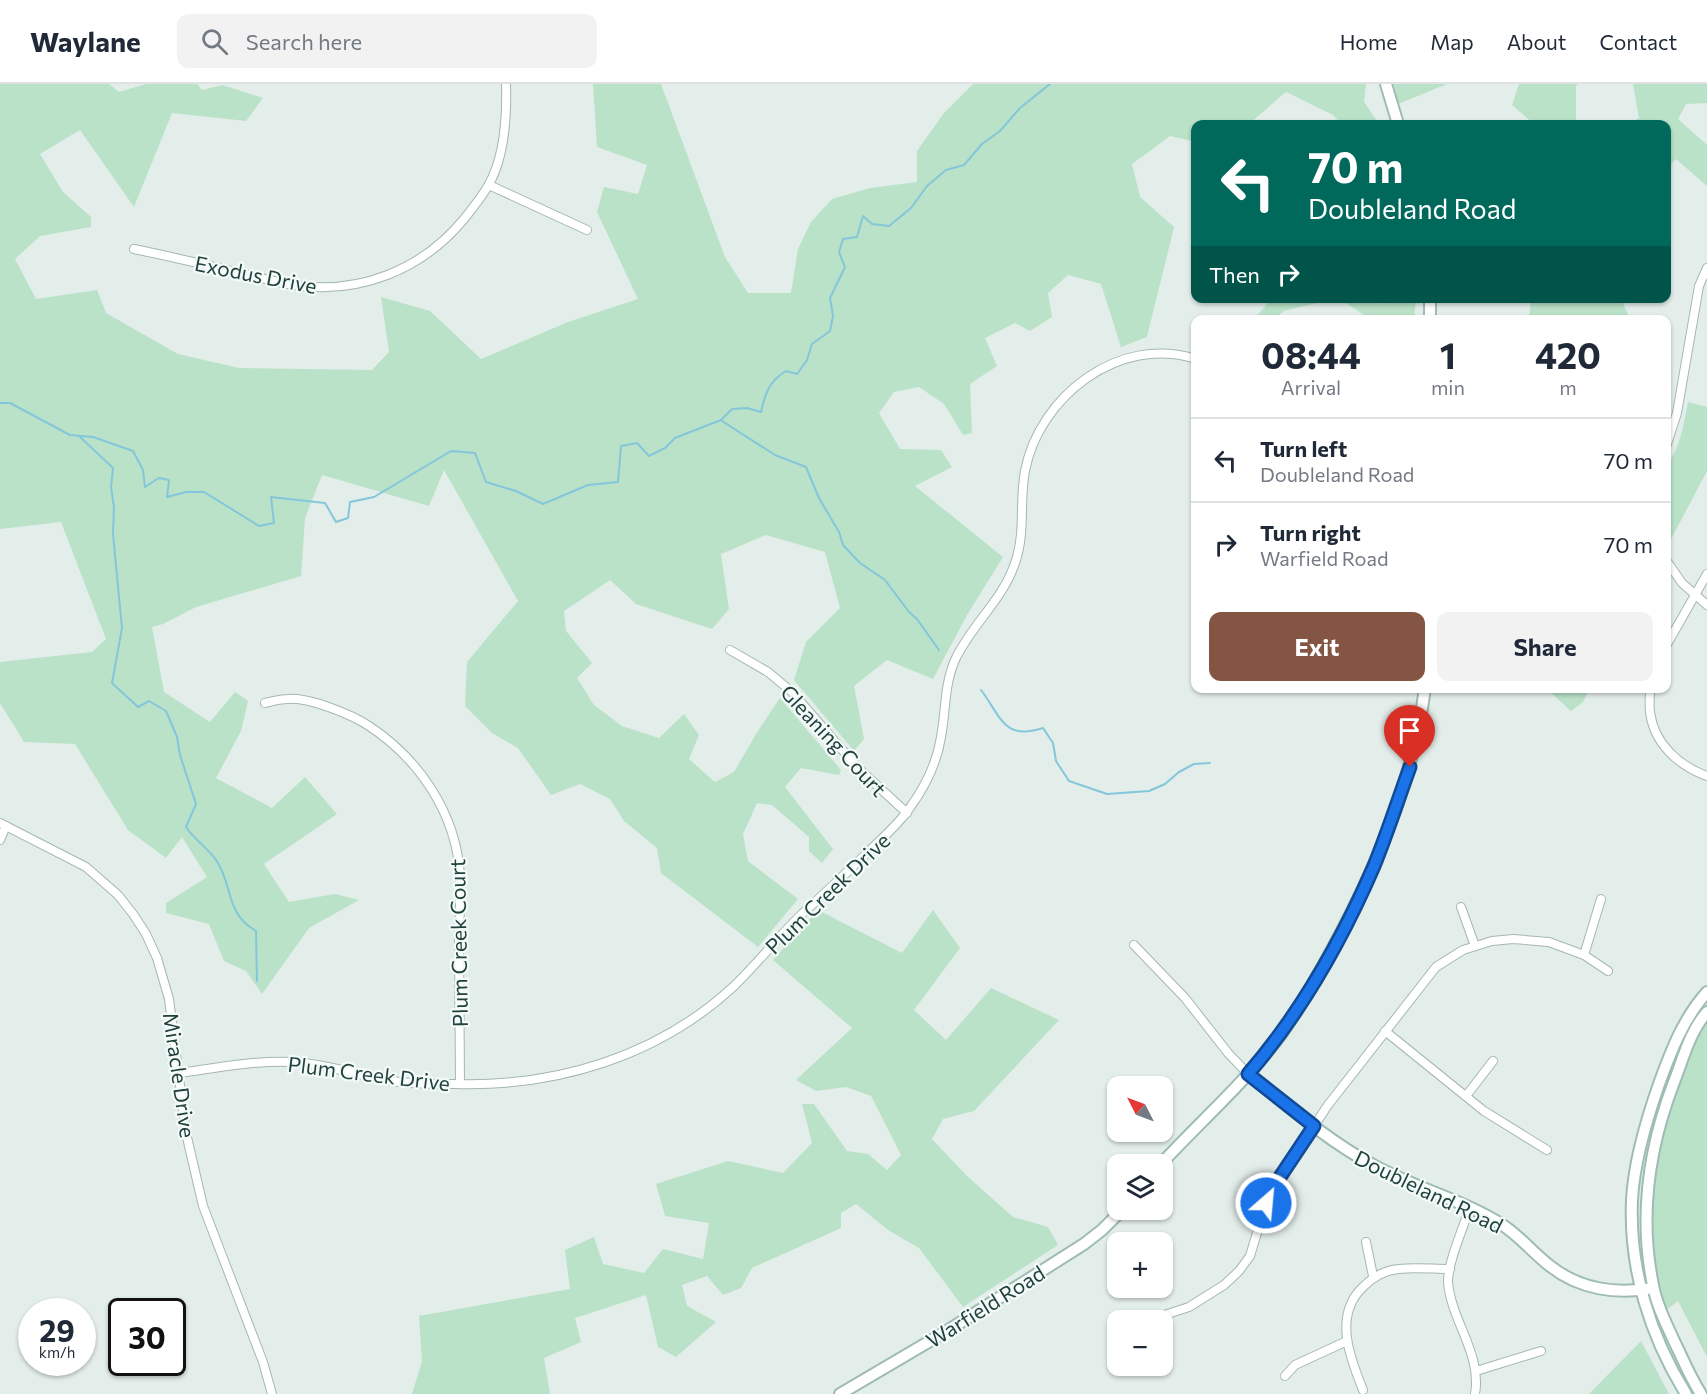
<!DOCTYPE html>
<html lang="en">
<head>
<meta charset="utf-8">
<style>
  :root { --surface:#fff; --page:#f2f2f3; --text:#1f2937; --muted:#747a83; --line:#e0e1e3; --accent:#845542 }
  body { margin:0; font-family:Commissioner,sans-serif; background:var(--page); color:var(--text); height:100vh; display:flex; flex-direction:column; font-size:22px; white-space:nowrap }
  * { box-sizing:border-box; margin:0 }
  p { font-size:20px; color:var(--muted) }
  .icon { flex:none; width:33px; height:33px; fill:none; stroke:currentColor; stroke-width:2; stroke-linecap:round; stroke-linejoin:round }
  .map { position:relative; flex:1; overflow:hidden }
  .details { position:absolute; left:1191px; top:231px; width:480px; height:378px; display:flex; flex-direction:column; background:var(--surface); border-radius:12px; box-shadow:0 2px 4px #0004 }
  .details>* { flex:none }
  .guide { position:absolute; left:1191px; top:36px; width:480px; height:183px; border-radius:12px; box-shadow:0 2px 4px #0004; background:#00695c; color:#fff; overflow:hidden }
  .needle { width:39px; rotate:312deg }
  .buttons { position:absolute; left:1107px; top:992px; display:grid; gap:12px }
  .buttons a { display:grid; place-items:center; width:66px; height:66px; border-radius:12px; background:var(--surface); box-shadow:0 2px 4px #0004; font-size:30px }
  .speed { position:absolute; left:18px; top:1214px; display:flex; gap:12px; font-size:30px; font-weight:700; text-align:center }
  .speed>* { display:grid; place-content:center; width:78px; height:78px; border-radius:50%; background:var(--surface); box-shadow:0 2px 4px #0004; line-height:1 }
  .speed small { font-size:15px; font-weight:400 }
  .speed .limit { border:3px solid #111; border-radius:9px; background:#fff; color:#111 }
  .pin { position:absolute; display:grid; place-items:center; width:51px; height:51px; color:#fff; margin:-62px -26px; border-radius:50% 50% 50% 0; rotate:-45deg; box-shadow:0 0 6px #0007 }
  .pin .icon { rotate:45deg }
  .me { position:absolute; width:66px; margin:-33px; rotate:27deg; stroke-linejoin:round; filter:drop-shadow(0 0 4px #0008) }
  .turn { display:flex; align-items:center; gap:21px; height:126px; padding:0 18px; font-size:27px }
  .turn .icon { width:78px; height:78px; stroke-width:2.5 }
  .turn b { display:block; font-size:42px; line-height:51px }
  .then { display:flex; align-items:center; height:57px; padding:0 18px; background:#0003; gap:12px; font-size:22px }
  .eta { display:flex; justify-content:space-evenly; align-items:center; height:102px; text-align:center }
  .eta b { font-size:36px; font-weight:700; line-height:42px }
  .button { display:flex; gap:12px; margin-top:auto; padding:12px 18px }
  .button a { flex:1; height:69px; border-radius:12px; background:var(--accent); color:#fff; font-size:24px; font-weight:700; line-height:69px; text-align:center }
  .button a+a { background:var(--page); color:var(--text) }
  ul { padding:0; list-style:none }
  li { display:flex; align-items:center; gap:18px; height:84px; padding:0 18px; border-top:2px solid var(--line) }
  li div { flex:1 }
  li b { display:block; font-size:22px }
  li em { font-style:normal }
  header { display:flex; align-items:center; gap:36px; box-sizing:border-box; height:84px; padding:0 30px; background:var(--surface); border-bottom:2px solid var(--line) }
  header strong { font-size:28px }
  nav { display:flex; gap:33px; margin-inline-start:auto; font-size:21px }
  .search { width:420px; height:54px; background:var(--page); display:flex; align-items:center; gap:15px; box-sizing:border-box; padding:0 21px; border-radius:12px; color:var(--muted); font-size:22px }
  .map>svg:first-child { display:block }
</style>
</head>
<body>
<header>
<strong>Waylane</strong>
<div class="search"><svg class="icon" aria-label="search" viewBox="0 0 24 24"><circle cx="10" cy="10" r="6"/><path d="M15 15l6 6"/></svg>Search here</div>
<nav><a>Home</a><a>Map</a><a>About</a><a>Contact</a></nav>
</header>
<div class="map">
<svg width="1707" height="1310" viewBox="0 0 1707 1310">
  <rect width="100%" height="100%" fill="#e3eeea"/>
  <g fill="#b9e2c8">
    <path d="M0,0H109L119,8L146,0H197L202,6L223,1L263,14L246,37L172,29L134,123L80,46L40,70L63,108L91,133V143L40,152L15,175L36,215L97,206L106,229L178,270L239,284L372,286L389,268L381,213L430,227L481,275L568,238L638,215L597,128L604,103L638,110L647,81L597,63L593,0H661L725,173L748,209H791L798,165L811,138L832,115L870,104L917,98V67L944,29L973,0H1366L1364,18L1379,40H1341L1333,31L1286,8L1249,40H1196L1195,60L1192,57L1170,52L1132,80L1140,113L1174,143L1147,253L1121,263L1101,200L1068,191L1048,209L1052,233L1030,247L1015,239L985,254L997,282L970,300L972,349L963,351L944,320L919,303L894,308L879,329L900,365L941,366L952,383L915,402L1003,473L967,531L933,595L887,576L854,602L864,655L854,667L794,596L806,558L840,524L825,468L766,451L721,470L729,525L712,545L636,520L610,496L564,527L566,547L592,579L577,594L594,621L622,642L659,654L684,630L699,651L689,675L715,698L734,688L756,650L780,614L841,686L839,691L801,684L785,703L833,765L822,779L809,767V753L772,721L757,719L743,750L748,777L798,815L758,863L661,789L657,764L624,737L610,715L580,700L551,711L518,664L492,649L465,622L467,578L518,517L444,386L429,422L322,391L305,434L301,492L196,523L163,540L152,543L164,608L210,638L235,608L248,617L241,647L216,694L272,724L305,693L337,730L264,780L289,818L335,810L359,816L309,844L262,910L246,887L224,877L209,840L166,829V819L207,793L182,753L166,774L128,746L75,660L24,658L0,619V578L92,568L106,555L61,438L0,445Z"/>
    <path d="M1394,0H1447L1398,20Z"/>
    <path d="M1519,0H1578L1576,2V40H1534L1512,21Z"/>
    <path d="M1633,0H1707V19L1686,20L1678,35L1707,61V102L1676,75L1667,84V90L1666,40H1628L1639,34Z"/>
    <path d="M1271,215V214L1333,215L1284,227L1274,235H1258L1256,233Z"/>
    <path d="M1340,215H1375L1384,220L1387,215H1416L1414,235H1367L1364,231Z"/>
    <path d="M1531,215H1621L1630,235H1529Z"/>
    <path d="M1688,318L1707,323V387L1669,459L1666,456L1667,382C1680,363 1684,340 1688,318Z"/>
    <path d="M1547,605H1589L1583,618L1571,627Z"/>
    <path d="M818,826L902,869L933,826L960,864L914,926L946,956L991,904L1059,936L974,1027L943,1035L932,1055L968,1093L1013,1133L1048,1143L1058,1161L963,1223L919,1164L888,1146L856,1120L841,1129V1144L752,1184L741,1204L723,1211L707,1192L682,1201L687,1222L716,1238L676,1273L658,1263L646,1211L575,1234L581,1258L544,1274L550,1310H412L422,1277L419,1232L570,1205L565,1166L594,1153L603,1180L644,1189L663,1165L703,1175L709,1139L665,1132L656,1100L728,1077L783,1089L812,1059L802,1020H814L847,1067L868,1070L887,1086L901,1071L871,1012L846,1003L816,1007L796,996L852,944L773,876Z"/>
    <path d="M1707,928V1273L1678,1217L1662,1229L1653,1204L1646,1123L1665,1023Z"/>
    <path d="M1641,1257L1669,1310H1589Z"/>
  </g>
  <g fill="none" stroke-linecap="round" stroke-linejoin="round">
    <g stroke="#84c6da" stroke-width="2">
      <path d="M0,319H10L70,351L93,353L133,367L143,386L145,403L159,394L169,396L167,413L186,408H204L259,442L274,439L271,413L325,419L336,438L348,434L350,418L374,413L451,367L475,369L486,398L516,407L543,420L588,401L618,398L621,362L637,359L649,372L665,364L675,354L721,336L732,325L747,324L761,328C765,310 769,297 786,287L797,290L807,276L812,260L830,247L833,232L830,214L845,183L839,168L843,155L857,153L863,132L872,140L889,142L911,124L927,102L946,86L964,81L982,60L1000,47L1020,24L1050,0"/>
      <path d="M722,337L775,371L806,383L819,414L839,448L843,461L860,479L885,496L909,528L917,535L939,566"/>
      <path d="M79,352L113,384L111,403L114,423L113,450L122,544L112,599L138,623L149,617L166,627L177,653L180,671L196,720L186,743C195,757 210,765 218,779C233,804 226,830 256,847L257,897"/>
      <path d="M981,606C1001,632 1003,657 1043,644L1053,659L1056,677L1069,697L1107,710L1149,707L1165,700L1179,688L1194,680L1210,679"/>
    </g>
    <g stroke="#a5b7b2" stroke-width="10">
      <g id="street">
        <path d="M489,101L587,146"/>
        <path d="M134,165C168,172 202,180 236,188C255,192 274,198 294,201C359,211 422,186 464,135C472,125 481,114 488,102C505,73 507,33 506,0"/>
        <path d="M1666,363L1677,329L1699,202L1707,184"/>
        <path d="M1666,476L1682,499L1707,521"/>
        <path d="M1666,562L1707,490"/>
        <path d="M730,566L768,588L792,608L858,684L907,729"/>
        <path d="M1650,604C1650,612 1649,621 1650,628C1654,660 1679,682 1707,692"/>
        <path d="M265,619C273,617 280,615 288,615C308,613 351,630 369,642C419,675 456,729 460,791C461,814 459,837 459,859C459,906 460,953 460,1000"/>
        <path d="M0,739L86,783L118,811L133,830L146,850L157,874L169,915L186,1049L203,1122L263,1278L272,1310"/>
        <path d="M0,756L6,742"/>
        <path d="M1461,823L1475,862"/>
        <path d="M1134,861L1185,914L1228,969L1248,990"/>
        <path d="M1584,871L1601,815"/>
        <path d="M1385,947L1484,1027L1547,1066"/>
        <path d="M179,989C216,984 255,976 293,978C329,980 363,993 399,998C417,1000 437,1000 456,1000C557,1003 658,972 733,903C757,880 778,853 802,830C823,811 844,791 865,771C880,756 897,742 909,725C925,703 937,680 941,653C946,627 944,601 955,576C971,541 1003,516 1015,479C1026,448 1019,418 1025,387C1039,313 1119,250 1196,275"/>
        <path d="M1466,1012L1493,977"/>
        <path d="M1470,1123C1464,1142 1447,1180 1448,1199C1452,1238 1482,1270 1475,1310"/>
        <path d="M1366,1158L1373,1192"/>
        <path d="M1149,1236L1189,1223L1224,1201L1239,1187L1250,1172L1266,1119L1280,1093L1328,1021L1436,883L1463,866L1492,857L1513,855L1549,858L1584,871L1608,887"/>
        <path d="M1476,1287L1541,1267"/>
        <path d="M1285,1292L1295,1281L1347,1257"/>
        <path d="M1363,1306C1350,1274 1333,1231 1363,1203C1373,1193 1384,1186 1399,1185C1415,1183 1433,1185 1450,1185"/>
      </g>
    </g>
    <g stroke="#9fbcb4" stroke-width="14">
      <g id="secondary">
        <path d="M1386,0L1398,40"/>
        <path d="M1430,236V214"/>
        <path d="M1248,990C1288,1022 1328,1057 1373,1081C1414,1104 1461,1115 1501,1140C1519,1151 1533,1169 1550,1182C1579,1205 1616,1211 1653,1204"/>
        <path d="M1161,1080C1199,1039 1242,1001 1276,957C1295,933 1309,906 1324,880C1372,794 1412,703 1425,604"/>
        <path d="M840,1310L947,1247L1084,1160L1102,1146L1123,1125"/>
        <path d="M1686,1310C1650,1252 1629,1185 1632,1116C1634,1077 1646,1037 1659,1000C1671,967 1683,935 1707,908"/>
        <path d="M1701,1310C1689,1291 1684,1277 1674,1257C1666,1239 1656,1220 1653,1201C1639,1133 1649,1063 1674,998C1683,975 1690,947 1707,928"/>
      </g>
    </g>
    <use href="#street" stroke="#fff" stroke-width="8"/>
    <use href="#secondary" stroke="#fff" stroke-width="10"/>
  </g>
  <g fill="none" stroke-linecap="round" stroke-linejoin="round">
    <g stroke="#114b97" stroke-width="15">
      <path id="route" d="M1266,1119L1280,1093L1314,1042L1248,990C1300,930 1342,856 1374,782C1387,750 1398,716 1410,683"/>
    </g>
    <use href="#route" stroke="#1a73e8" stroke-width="10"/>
  </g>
  <g text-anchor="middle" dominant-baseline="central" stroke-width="4.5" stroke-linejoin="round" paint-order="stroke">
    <g font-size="21" fill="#20423c" stroke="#f4faf8">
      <text transform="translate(256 190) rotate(11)">Exodus Drive</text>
      <text transform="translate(834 656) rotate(47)">Gleaning Court</text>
      <text transform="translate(827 809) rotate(-44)">Plum Creek Drive</text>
      <text transform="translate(458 859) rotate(-91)">Plum Creek Court</text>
      <text transform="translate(369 989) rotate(7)">Plum Creek Drive</text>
      <text transform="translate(180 991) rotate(82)">Miracle Drive</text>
      <text transform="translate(1429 1107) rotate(26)">Doubleland Road</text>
      <text transform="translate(985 1222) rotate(-32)">Warfield Road</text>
    </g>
  </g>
</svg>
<div class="buttons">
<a><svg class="needle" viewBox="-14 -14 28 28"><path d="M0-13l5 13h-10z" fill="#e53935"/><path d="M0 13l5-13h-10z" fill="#747a83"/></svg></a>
<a><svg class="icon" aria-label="layers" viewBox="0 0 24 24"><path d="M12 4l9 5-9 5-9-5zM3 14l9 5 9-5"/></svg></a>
<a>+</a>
<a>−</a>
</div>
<div class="speed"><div>29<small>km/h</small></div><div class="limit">30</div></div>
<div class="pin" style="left:1410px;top:683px;background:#d93025"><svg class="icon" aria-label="arrive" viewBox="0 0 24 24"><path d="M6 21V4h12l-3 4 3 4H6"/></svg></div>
<svg class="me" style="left:1266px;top:1119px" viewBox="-20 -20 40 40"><circle r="17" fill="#1a73e8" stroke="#fff" stroke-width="3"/><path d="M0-11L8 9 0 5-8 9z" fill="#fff"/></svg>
<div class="guide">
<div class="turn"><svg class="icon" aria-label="left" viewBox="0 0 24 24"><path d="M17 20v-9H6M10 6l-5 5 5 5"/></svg><div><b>70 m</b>Doubleland Road</div></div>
<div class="then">Then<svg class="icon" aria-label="right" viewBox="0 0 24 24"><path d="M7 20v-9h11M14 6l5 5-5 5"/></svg></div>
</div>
<section class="details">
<div class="eta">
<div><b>08:44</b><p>Arrival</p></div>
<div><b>1</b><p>min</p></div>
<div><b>420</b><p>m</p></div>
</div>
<ul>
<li><svg class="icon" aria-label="left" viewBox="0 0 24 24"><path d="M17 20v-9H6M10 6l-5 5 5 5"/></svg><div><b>Turn left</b><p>Doubleland Road</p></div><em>70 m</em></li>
<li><svg class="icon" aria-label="right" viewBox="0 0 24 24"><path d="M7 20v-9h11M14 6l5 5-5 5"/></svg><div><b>Turn right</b><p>Warfield Road</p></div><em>70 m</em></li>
</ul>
<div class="button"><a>Exit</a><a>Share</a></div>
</section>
</div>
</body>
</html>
